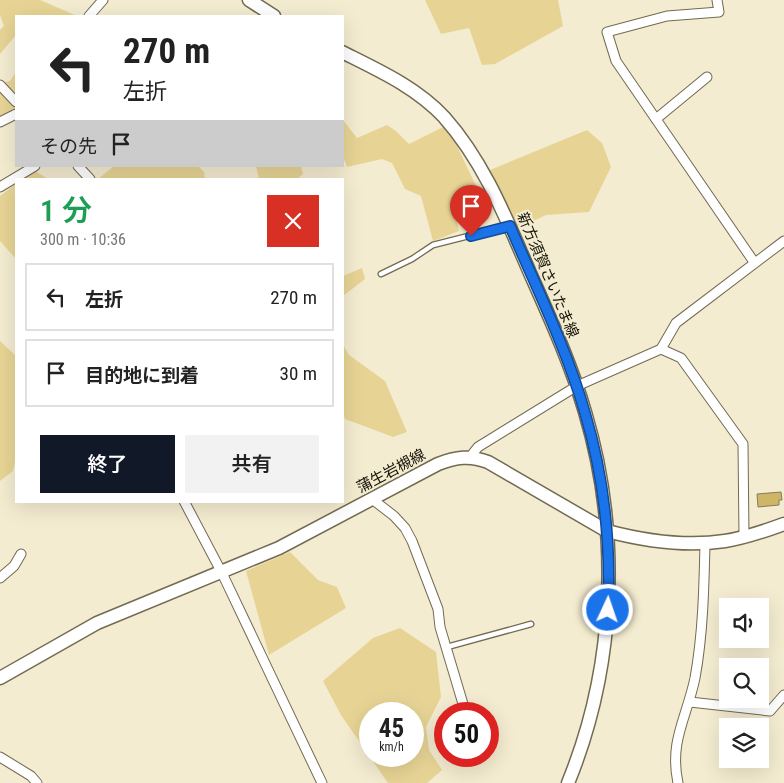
<!DOCTYPE html>
<html lang="ja">
<head>
<meta charset="utf-8">
<style>
  :root { --surface:#fff; --page:#f2f2f2; --text:#222; --muted:#767676; --line:#e0e0e0; --accent:#111827 }
  body { margin:0; font-family:"Roboto Condensed","Noto Sans JP",sans-serif; background:var(--page); color:var(--text); height:100vh; display:flex; flex-direction:column; font-size:19px; white-space:nowrap }
  * { box-sizing:border-box; margin:0 }
  p { font-size:16px; color:var(--muted) }
  .icon { flex:none; width:28px; height:28px; fill:none; stroke:currentColor; stroke-width:2; stroke-linecap:round; stroke-linejoin:round }
  .map { position:relative; flex:1; overflow:hidden }
  .side { position:absolute; left:15px; top:178px; width:329px; height:325px; display:flex; flex-direction:column; background:var(--surface); border-radius:0px; box-shadow:0 5px 20px #0002 }
  .side>* { flex:none }
  .top-card { position:absolute; left:15px; top:15px; width:329px; height:152px; border-radius:0px; box-shadow:0 5px 20px #0002; background:#fff; color:var(--text); overflow:hidden }
  .fabs { position:absolute; left:719px; top:598px; display:grid; gap:10px }
  .fabs a { display:grid; place-items:center; width:50px; height:50px; border-radius:0px; background:var(--surface); box-shadow:0 5px 20px #0002; font-size:25px }
  .speed { position:absolute; left:359px; top:702px; display:flex; gap:10px; font-size:25px; font-weight:700; text-align:center }
  .speed>* { display:grid; place-content:center; width:65px; height:65px; border-radius:50%; background:var(--surface); box-shadow:0 5px 20px #0002; line-height:1 }
  .speed small { font-size:12px; font-weight:400 }
  .speed .limit { border:8px solid #d22; background:#fff; color:#111 }
  .pin { position:absolute; display:grid; place-items:center; width:42px; height:42px; color:#fff; margin:-51px -21px; border-radius:50% 50% 50% 0; rotate:-45deg; box-shadow:0 0 5px #0007 }
  .pin .icon { rotate:45deg }
  .me { position:absolute; width:55px; margin:-28px; rotate:3deg; stroke-linejoin:round; filter:drop-shadow(0 0 4px #0008) }
  .turn { display:flex; align-items:center; gap:18px; height:105px; padding:0 25px; font-size:22px }
  .turn .icon { width:65px; height:65px; stroke-width:2.5 }
  .turn b { display:block; font-size:35px; line-height:42px }
  .then { display:flex; align-items:center; height:48px; padding:0 25px; background:#0003; gap:10px; font-size:19px }
  .round { display:grid; place-items:center; flex:none; width:52px; height:52px; border-radius:0px; background:var(--page) }
  .overview { display:flex; align-items:center; justify-content:space-between; height:85px; padding:0 25px }
  h1 { font-size:30px; font-weight:600; line-height:38px; color:#1e9e55 }
  .action { display:flex; gap:10px; margin-top:auto; padding:10px 25px }
  .action a { flex:1; height:58px; border-radius:0px; background:var(--accent); color:#fff; font-size:20px; font-weight:600; line-height:58px; text-align:center }
  .action a+a { background:var(--page); color:var(--text) }
  ul { padding:0; list-style:none }
  li { display:flex; align-items:center; gap:15px; height:68px; margin:0 10px 8px; padding:0 15px; border:2px solid var(--line); border-radius:0px }
  li div { flex:1 }
  li b { display:block; font-size:19px }
  li em { font-style:normal }
  .map>svg:first-child { display:block }
</style>
</head>
<body>
<div class="map">
<svg width="784" height="783" viewBox="0 0 784 783">
  <rect width="100%" height="100%" fill="#f4ecd0"/>
  <g fill="#e7d495" fill-rule="evenodd">
    <path d="M0,0H40L77,16H16V35L0,54V30L4,26L0,15Z"/>
    <path d="M425,0H558L563,26L495,64L482,65L469,28L441,34Z"/>
    <path d="M16,72V108L0,116V83L10,81Z"/>
    <path d="M343,120L357,138L387,125L396,131L409,144L447,125L477,188L452,201L459,231L433,241L421,196L405,189L392,163L382,159L347,167L343,157Z"/>
    <path d="M587,130L602,143L611,167L589,212L546,215L514,230L490,170Z"/>
    <path d="M114,166H198L204,172L205,179H98Z"/>
    <path d="M256,166H301L303,174L297,179H259Z"/>
    <path d="M35,171L48,179H24Z"/>
    <path d="M16,184V259L0,241V196Z"/>
    <path d="M362,268L365,279L343,296V276Z"/>
    <path d="M0,341L16,356V457L13,471L0,481Z"/>
    <path d="M342,343L349,355L385,381L407,432L393,437L345,419L342,410Z"/>
    <path d="M290,552L318,580L337,587L346,608L269,655L246,571Z"/>
    <path d="M400,628L436,652L441,697L426,727L429,750L442,770L427,783H388L341,715L323,681L373,638ZM370,714H412V756H370Z"/>
  </g>
  <path fill="#ceb666" stroke="#847c63" d="M781,492L782,500H779V505L758,507L757,494Z"/>
  <g fill="none" stroke-linecap="round" stroke-linejoin="round">
    <g stroke="#726a52" stroke-width="7">
      <g id="lane">
        <path d="M381,274L412,259L433,245L508,226"/>
        <path d="M447,647L531,624"/>
      </g>
    </g>
    <g stroke="#726a52" stroke-width="11">
      <g id="street">
        <path d="M717,0L719,12L667,16L607,32L616,61L754,262"/>
        <path d="M89,16L103,0"/>
        <path d="M0,85L16,102"/>
        <path d="M656,119L707,77"/>
        <path d="M0,122L16,114"/>
        <path d="M78,166L90,179"/>
        <path d="M0,187L35,166"/>
        <path d="M661,349L681,358L743,444L744,537"/>
        <path d="M470,457L478,447L577,386L661,349L676,323L784,241"/>
        <path d="M372,499L394,516L405,528L412,541L438,609L440,627L466,714"/>
        <path d="M184,501L222,573L322,783"/>
        <path d="M0,578L14,566L21,554"/>
        <path d="M690,702L770,711L784,695"/>
        <path d="M0,757L31,776L37,783"/>
        <path d="M678,783C669,741 687,717 695,678C703,634 704,588 705,543"/>
      </g>
    </g>
    <g stroke="#726a52" stroke-width="15">
      <g id="secondary">
        <path d="M249,0L274,16"/>
        <path d="M342,52C378,70 416,87 444,117C484,162 506,218 530,273C550,318 571,364 585,412C621,533 616,666 568,783"/>
        <path d="M0,678L97,623L279,548L438,464C456,457 470,455 488,462L607,531C645,541 686,547 725,541C745,538 765,531 784,524"/>
      </g>
    </g>
    <use href="#lane" stroke="#fff" stroke-width="4.5"/>
    <use href="#street" stroke="#fff" stroke-width="9"/>
    <use href="#secondary" stroke="#fff" stroke-width="12"/>
  </g>
  <g fill="none" stroke-linecap="round" stroke-linejoin="round">
    <g stroke="#114b97" stroke-width="12">
      <path id="route" d="M471,236L510,226C536,287 567,349 585,413C604,477 611,543 608,610"/>
    </g>
    <use href="#route" stroke="#1a73e8" stroke-width="9"/>
  </g>
  <g text-anchor="middle" dominant-baseline="central" stroke-width="4" stroke-linejoin="round" paint-order="stroke">
    <g font-size="15" fill="#151208" stroke="#f4ecd0">
      <text transform="translate(548 275) rotate(67)">新方須賀さいたま線</text>
      <text transform="translate(391 471) rotate(-28)">蒲生岩槻線</text>
    </g>
  </g>
</svg>
<div class="fabs">
<a><svg class="icon" aria-label="sound" viewBox="0 0 24 24"><path d="M4 9h4l5-4v14l-5-4H4zM17 9q2 3 0 6"/></svg></a>
<a><svg class="icon" aria-label="search" viewBox="0 0 24 24"><circle cx="10" cy="10" r="6"/><path d="M15 15l6 6"/></svg></a>
<a><svg class="icon" aria-label="layers" viewBox="0 0 24 24"><path d="M12 4l9 5-9 5-9-5zM3 14l9 5 9-5"/></svg></a>
</div>
<div class="speed"><div>45<small>km/h</small></div><div class="limit">50</div></div>
<div class="pin" style="left:471px;top:236px;background:#d93025"><svg class="icon" aria-label="arrive" viewBox="0 0 24 24"><path d="M6 21V4h12l-3 4 3 4H6"/></svg></div>
<svg class="me" style="left:608px;top:610px" viewBox="-20 -20 40 40"><circle r="17" fill="#1a73e8" stroke="#fff" stroke-width="3"/><path d="M0-11L8 9 0 5-8 9z" fill="#fff"/></svg>
<div class="top-card">
<div class="turn"><svg class="icon" aria-label="left" viewBox="0 0 24 24"><path d="M17 20v-9H6M10 6l-5 5 5 5"/></svg><div><b>270 m</b>左折</div></div>
<div class="then">その先<svg class="icon" aria-label="arrive" viewBox="0 0 24 24"><path d="M6 21V4h12l-3 4 3 4H6"/></svg></div>
</div>
<section class="side">
<div class="overview"><div><h1>1 分</h1><p>300 m · 10:36</p></div><a class="round" style="background:#d93025;color:#fff"><svg class="icon" aria-label="close" viewBox="0 0 24 24"><path d="M6 6l12 12M18 6L6 18"/></svg></a></div>
<ul>
<li><svg class="icon" aria-label="left" viewBox="0 0 24 24"><path d="M17 20v-9H6M10 6l-5 5 5 5"/></svg><div><b>左折</b></div><em>270 m</em></li>
<li><svg class="icon" aria-label="arrive" viewBox="0 0 24 24"><path d="M6 21V4h12l-3 4 3 4H6"/></svg><div><b>目的地に到着</b></div><em>30 m</em></li>
</ul>
<div class="action"><a>終了</a><a>共有</a></div>
</section>
</div>
</body>
</html>
